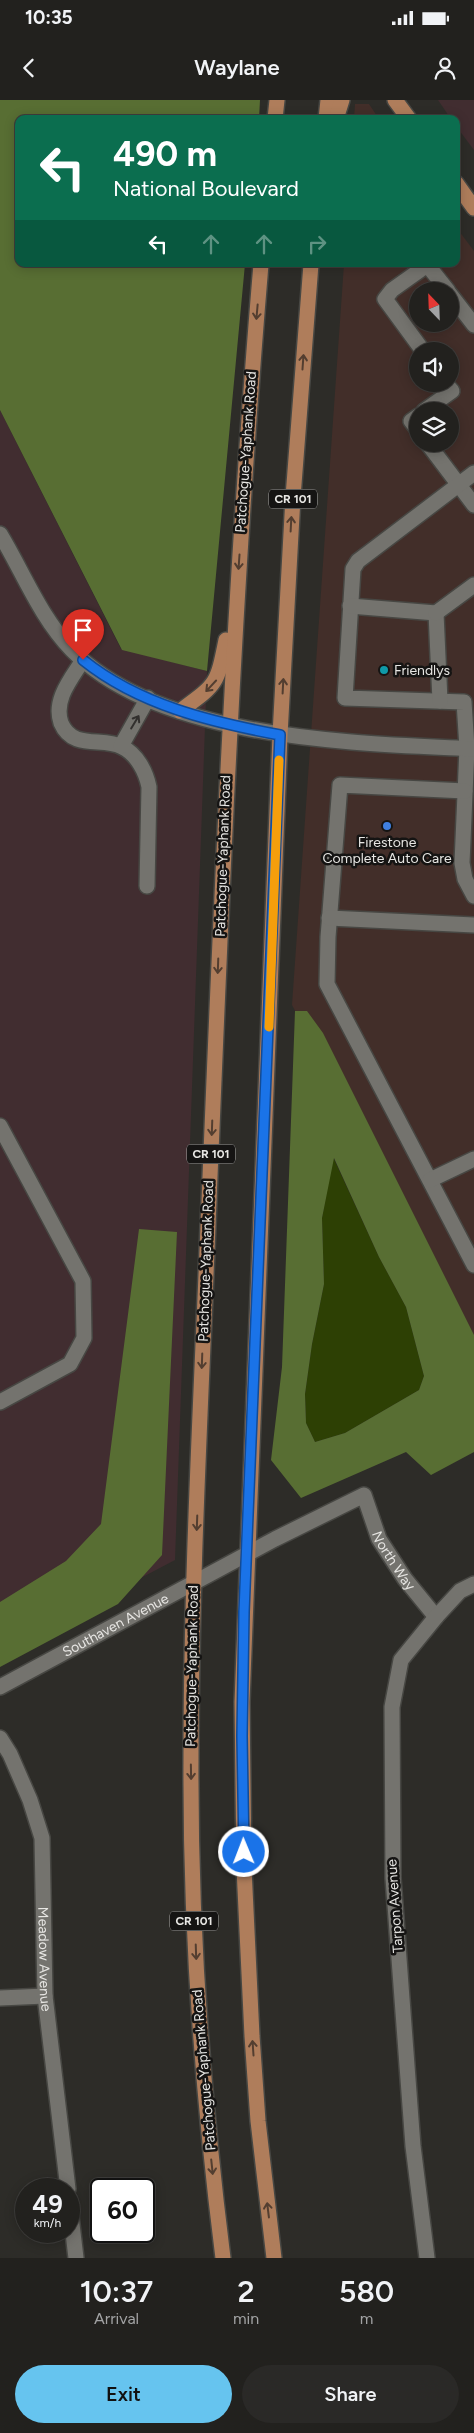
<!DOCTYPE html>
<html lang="en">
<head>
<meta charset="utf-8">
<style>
  :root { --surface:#22211e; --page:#2a2927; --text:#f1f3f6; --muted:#a2a3a4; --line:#3f3e3c; --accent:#66c4ef }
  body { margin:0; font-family:Figtree,sans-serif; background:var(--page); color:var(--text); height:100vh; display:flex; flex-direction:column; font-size:19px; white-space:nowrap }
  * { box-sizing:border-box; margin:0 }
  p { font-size:16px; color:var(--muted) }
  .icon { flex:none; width:28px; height:28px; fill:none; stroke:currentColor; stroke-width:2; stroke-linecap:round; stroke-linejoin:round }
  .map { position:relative; height:2158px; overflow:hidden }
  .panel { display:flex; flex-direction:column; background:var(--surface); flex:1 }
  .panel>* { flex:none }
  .top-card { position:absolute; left:15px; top:15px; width:445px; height:152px; border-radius:10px; box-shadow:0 2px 12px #0003,0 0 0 1px var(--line); background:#0b6e4f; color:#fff; overflow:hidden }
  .needle { width:32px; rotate:337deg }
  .buttons { position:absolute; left:409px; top:182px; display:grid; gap:10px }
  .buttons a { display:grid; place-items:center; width:50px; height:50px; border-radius:50%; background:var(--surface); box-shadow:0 2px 12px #0003,0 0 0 1px var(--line); font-size:25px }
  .speed { position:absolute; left:15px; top:2078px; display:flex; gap:10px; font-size:25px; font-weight:700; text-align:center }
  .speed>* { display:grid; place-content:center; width:65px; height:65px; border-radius:50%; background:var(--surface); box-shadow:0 2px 12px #0003,0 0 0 1px var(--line); line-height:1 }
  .speed small { font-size:12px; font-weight:400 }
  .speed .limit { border:2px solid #111; border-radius:8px; background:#fff; color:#111 }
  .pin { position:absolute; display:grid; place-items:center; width:42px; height:42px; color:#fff; margin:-51px -21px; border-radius:50% 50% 50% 0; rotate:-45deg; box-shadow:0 0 5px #0007 }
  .pin .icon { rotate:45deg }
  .me { position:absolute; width:55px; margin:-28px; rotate:359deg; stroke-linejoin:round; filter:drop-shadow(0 0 4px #0008) }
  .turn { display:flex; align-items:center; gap:18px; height:105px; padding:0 15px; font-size:22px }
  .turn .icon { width:65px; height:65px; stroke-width:2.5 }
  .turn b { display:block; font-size:35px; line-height:42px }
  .lanes { display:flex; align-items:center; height:48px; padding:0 15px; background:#0003; justify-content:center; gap:25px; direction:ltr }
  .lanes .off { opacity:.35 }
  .eta { display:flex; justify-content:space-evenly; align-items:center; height:85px; text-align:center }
  .eta b { font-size:30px; font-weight:600; line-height:35px }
  .action { display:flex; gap:10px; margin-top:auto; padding:10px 15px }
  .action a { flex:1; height:58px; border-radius:30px; background:var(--accent); color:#111; font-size:20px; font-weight:600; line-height:58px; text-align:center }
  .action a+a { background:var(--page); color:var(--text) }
  .status { display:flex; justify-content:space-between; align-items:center; height:35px; padding:0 25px; background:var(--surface); direction:ltr }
  .status svg { height:14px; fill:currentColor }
  header { display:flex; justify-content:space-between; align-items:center; height:65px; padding:0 15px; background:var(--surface); font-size:22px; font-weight:600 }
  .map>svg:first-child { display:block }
</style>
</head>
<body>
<div class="status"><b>10:35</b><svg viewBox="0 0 49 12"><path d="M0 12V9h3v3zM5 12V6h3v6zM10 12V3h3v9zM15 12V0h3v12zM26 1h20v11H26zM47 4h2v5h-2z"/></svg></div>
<header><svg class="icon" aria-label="back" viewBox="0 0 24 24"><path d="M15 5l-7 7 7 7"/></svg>Waylane<svg class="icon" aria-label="person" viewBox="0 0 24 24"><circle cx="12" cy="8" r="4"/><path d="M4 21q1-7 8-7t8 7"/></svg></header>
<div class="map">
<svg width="474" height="2158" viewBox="0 0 474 2158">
  <rect width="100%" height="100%" fill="#2d2c28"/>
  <g fill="#422e29" fill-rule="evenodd">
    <path d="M355,4H369L379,19H354Z"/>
    <path d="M456,127L474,151V1250L292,905L344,164H456ZM418,191H450V224H418ZM418,251H450V284H418ZM418,311H450V344H418Z"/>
  </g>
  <g fill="#412d30">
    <path d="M438,0H474V50L456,26V19H451Z"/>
    <path d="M0,310L121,549L207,571L175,1460L0,1552Z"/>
  </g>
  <path fill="#2d4004" d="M333,1057L379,1157L406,1207L424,1276L419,1290L345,1333L315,1342L306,1323L305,1294L312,1244L324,1184L322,1118Z"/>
  <g fill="#586e33" fill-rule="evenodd">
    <path d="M0,0H260L259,19H19V164H245L207,571L122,550L0,310Z"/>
    <path d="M295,911H307L323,933L474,1235V1352L431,1375L406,1352L301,1398L271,1360L282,1267ZM334,1058L379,1157L406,1207L424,1276L419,1290L345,1333L315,1342L306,1323L305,1294L312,1244L324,1184L322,1118Z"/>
    <path d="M139,1129L177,1132L162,1455L118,1504L0,1567V1502L66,1461L101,1424Z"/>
  </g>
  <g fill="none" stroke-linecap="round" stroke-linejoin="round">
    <g stroke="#474743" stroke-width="18">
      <g id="minor">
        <path d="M450,194L474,225"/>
        <path d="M423,251L385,199L392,190L423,168L429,167L448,191"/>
        <path d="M424,311L452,291L446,284"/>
        <path d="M418,316L411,321L418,330"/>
        <path d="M428,344L474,405"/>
        <path d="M474,373L358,461L353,469L345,598L464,602L467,648L462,763L465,779L474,796"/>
        <path d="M0,434C23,472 40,517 72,550C160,640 355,643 474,649"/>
        <path d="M350,506L436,513L440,601"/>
        <path d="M436,513L474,485"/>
        <path d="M83,560C71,579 53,600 61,623C64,630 69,636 77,639C91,644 109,640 122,647C137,654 146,672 149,687L147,786"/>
        <path d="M121,646L148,598"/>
        <path d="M465,691L340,685L328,837L327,884L474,1165"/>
        <path d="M329,818L474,825"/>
        <path d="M0,1026L83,1181L84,1238L70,1264L0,1302"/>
        <path d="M430,1080L474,1059"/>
        <path id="s1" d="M0,1587L275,1439L364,1395L379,1439L405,1479L436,1517"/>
        <path id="s2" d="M0,1638L10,1654L30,1700L42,1738L45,1896L68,2089"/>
        <path d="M0,1898L45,1896"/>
        <path d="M69,2099L76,2158"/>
        <path d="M427,2158L413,2046L393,1778L392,1607L401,1560L436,1517L460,1491L474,1484"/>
      </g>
    </g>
    <g stroke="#474743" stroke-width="18">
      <g id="major">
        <path d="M395,0L409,19"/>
        <path d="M275,19L277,0"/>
        <path d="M326,19L328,0"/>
        <path d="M336,19L342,0"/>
        <path d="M456,83L474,108"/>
        <path d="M180,611C217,584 217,585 226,540"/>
        <path d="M223,2158C202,1992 190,1825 191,1658C191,1480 201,1303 208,1126C221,805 234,484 261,164"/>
        <path d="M274,2158L258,2021L252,1936L244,1768L242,1602L280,635L293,397L311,164"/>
      </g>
    </g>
    <use href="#minor" stroke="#74736e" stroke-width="15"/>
    <use href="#major" stroke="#af7d5b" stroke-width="15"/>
  </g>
  <defs><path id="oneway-shaft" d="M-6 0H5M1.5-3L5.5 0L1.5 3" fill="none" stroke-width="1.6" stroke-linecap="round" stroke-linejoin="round" transform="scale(1.25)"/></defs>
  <g stroke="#533e30">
    <use href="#oneway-shaft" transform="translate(257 212) rotate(95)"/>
    <use href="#oneway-shaft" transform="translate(303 262) rotate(-86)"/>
    <use href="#oneway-shaft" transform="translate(291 424) rotate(-87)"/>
    <use href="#oneway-shaft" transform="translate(239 462) rotate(94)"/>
    <use href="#oneway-shaft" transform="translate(211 586) rotate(133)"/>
    <use href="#oneway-shaft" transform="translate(283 586) rotate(-87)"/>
    <use href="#oneway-shaft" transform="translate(218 866) rotate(92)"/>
    <use href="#oneway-shaft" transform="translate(212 1028) rotate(92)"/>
    <use href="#oneway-shaft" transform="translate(202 1261) rotate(92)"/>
    <use href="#oneway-shaft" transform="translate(197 1423) rotate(92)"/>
    <use href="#oneway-shaft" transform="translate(191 1672) rotate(89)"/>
    <use href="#oneway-shaft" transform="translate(196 1852) rotate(88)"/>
    <use href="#oneway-shaft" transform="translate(253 1948) rotate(-94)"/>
    <use href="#oneway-shaft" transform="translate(212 2067) rotate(84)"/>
    <use href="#oneway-shaft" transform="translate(268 2110) rotate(-97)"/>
  </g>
  <use stroke="#32302e" href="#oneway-shaft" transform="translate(135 622) rotate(-59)"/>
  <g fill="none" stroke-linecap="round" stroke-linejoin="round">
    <g stroke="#114b97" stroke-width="12">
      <path id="route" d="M83,560C139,605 211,622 280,635L244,1512L242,1636L244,1752"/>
    </g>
    <use href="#route" stroke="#1a73e8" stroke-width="9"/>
    <path stroke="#f59e0b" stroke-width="9" d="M269,927L279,660"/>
  </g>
  <circle fill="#0f9aa8" stroke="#151413" stroke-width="2" cx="384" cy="570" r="5"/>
  <circle fill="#3f7fe0" stroke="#151413" stroke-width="2" cx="387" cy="726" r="5"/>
  <g text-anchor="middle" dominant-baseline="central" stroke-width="5" stroke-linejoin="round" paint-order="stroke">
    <g fill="#151413" stroke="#a8a7a5" stroke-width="1">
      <rect x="269" y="389.5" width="48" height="19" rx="4"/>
      <rect x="187" y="1044.5" width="48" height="19" rx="4"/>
      <rect x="170" y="1811.5" width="48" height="19" rx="4"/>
    </g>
    <g font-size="12" font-weight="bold" fill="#e7e6e3">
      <text x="293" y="399">CR 101</text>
      <text x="211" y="1054">CR 101</text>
      <text x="194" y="1821">CR 101</text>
    </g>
    <g font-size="14" fill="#e7e6e3" stroke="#151413">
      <text transform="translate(246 352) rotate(-86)">Patchogue-Yaphank Road</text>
      <text transform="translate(223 756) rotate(-88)">Patchogue-Yaphank Road</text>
      <text transform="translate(206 1161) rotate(-88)">Patchogue-Yaphank Road</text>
      <text stroke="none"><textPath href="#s1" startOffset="484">North Way</textPath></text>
      <text stroke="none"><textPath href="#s1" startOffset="131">Southaven Avenue</textPath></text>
      <text transform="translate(192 1566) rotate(-89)">Patchogue-Yaphank Road</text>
      <text transform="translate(395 1806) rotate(-94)">Tarpon Avenue</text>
      <text stroke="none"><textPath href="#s2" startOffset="230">Meadow Avenue</textPath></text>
      <text transform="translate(204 1970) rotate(-95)">Patchogue-Yaphank Road</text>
    </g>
    <g font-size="14" fill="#e7e6e3" stroke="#151413" text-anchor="start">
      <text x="394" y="570">Friendlys</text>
      <text x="387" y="742" text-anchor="middle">Firestone<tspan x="387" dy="16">Complete Auto Care</tspan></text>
    </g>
  </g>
</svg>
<div class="buttons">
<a><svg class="needle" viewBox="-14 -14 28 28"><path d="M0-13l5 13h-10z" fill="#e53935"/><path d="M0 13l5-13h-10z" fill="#a2a3a4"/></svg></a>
<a><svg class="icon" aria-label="sound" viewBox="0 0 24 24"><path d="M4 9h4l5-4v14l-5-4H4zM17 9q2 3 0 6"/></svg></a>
<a><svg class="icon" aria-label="layers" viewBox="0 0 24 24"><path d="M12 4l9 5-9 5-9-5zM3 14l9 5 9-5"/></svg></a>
</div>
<div class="speed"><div>49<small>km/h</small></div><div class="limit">60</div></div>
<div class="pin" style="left:83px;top:560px;background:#d93025"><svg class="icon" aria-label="arrive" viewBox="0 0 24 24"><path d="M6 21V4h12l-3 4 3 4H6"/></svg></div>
<svg class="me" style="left:244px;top:1752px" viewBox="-20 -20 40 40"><circle r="17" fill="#1a73e8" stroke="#fff" stroke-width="3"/><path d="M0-11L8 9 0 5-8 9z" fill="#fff"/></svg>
<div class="top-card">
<div class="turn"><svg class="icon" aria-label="left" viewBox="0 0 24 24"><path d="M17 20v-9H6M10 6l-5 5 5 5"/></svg><div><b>490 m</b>National Boulevard</div></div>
<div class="lanes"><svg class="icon" aria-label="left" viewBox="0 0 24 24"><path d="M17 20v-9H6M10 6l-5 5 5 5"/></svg><svg class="icon off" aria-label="ahead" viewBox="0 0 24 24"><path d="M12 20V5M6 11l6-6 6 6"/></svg><svg class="icon off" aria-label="ahead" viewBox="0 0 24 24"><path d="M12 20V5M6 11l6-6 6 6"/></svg><svg class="icon off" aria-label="right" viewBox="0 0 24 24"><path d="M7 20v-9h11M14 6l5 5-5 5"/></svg></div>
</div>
</div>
<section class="panel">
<div class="eta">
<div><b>10:37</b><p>Arrival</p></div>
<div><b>2</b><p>min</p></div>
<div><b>580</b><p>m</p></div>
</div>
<div class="action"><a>Exit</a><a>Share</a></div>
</section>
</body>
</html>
